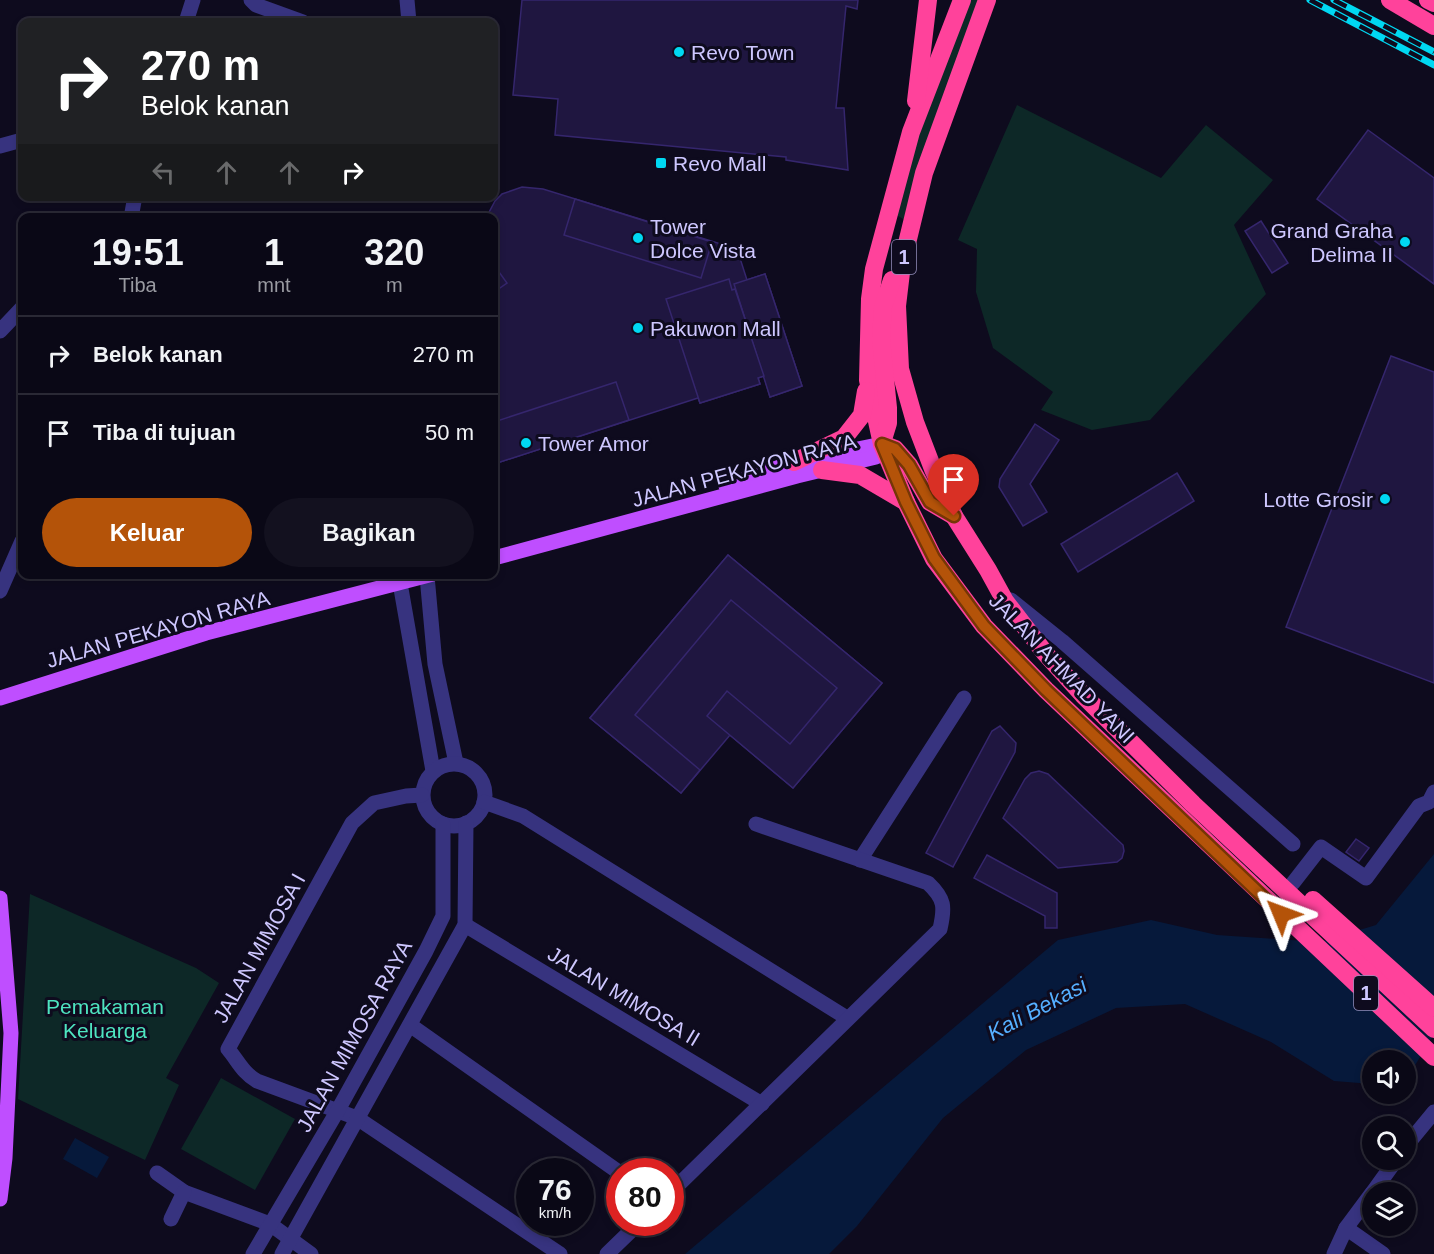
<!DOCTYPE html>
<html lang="id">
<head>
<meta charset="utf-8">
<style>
  :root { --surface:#0a0816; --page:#13111f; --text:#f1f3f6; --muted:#999aa1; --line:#2a2935; --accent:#b45309 }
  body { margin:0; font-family:Arial,sans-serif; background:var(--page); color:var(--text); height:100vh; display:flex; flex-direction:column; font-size:22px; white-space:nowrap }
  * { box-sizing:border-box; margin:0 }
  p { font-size:20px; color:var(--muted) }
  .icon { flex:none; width:33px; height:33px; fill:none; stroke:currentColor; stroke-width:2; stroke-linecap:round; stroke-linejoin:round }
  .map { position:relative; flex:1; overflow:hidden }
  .panel { position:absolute; left:18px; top:213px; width:480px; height:366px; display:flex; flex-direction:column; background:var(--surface); border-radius:12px; box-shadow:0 3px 9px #0003,0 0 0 2px var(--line) }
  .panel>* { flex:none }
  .hud { position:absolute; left:18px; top:18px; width:480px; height:183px; border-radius:12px; box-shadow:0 3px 9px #0003,0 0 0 2px var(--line); background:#202124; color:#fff; overflow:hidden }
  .buttons { position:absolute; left:1362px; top:1050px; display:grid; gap:12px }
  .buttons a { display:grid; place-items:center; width:54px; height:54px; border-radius:50%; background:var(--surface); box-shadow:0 3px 9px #0003,0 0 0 2px var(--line); font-size:30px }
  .speed { position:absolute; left:516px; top:1158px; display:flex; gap:12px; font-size:30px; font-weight:700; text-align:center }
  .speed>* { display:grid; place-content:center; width:78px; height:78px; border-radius:50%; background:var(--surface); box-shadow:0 3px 9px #0003,0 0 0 2px var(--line); line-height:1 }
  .speed small { font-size:15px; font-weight:400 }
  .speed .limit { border:9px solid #d22; background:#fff; color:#111 }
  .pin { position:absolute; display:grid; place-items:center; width:51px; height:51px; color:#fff; margin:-62px -26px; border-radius:50% 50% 50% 0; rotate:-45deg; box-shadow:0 0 6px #0007 }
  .pin .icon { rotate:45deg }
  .me { position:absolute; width:66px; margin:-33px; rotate:314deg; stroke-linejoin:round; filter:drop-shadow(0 0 4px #0008) }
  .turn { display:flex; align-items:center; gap:21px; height:126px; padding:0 24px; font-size:27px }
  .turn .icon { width:78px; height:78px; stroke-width:2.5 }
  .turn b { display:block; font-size:42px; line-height:51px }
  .lanes { display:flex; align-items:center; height:57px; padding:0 24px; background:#0003; justify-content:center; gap:30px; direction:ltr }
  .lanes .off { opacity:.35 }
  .eta { display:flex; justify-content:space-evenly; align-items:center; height:102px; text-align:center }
  .eta b { font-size:36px; font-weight:800; line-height:42px }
  .cta { display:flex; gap:12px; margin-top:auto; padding:12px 24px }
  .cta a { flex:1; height:69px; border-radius:36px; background:var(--accent); color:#fff; font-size:24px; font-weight:800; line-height:69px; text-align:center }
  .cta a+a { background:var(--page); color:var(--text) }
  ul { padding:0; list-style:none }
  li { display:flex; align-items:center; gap:18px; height:78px; padding:0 24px; border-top:2px solid var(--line) }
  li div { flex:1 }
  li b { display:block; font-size:22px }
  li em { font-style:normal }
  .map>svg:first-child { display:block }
</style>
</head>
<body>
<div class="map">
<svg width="1434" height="1254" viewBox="0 0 1434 1254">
  <rect width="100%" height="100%" fill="#0e0b1e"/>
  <g fill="#0d2827">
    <path d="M962,0H987L911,224L889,210Z"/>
    <path d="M1017,105L1161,178L1206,125L1273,180L1234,225L1266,294L1150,420L1092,430L1041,410L1053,392L993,348L976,292L977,249L958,240Z"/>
    <path d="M30,894L196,968L219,983L166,1078L179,1085L145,1160L18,1099Z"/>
    <path d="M221,1078L295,1119L255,1190L181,1149Z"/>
  </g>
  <g fill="#06193b">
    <path d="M1434,854V1034L1414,1067L1406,1075V1060H1372V1084L1334,1081L1271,1042L1185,1004L1116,1008L1026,1050L943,1118L857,1226L829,1254H685L1058,940L1151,920L1217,935L1320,942L1376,925Z"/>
    <path d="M75,1138L109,1157L97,1178L63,1159Z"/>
  </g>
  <g fill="#1f1640" stroke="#35266d" stroke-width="1.5">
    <path d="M522,0H858L857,9L846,6L836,108H844L848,170L786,160V157L555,135L558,99L513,95Z"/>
    <path d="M1368,130L1434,178V284L1317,199Z"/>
    <path d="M522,187L543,189L718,243L721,250L739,255L747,280L765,274L802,386L770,397L764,376L758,378L760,384L700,403L698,398L494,464V218H486L495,201L502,194Z"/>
    <path d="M575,199L712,242L701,278L564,235Z"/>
    <path d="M1261,221L1288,263L1272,273L1245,231Z"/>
    <path d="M494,265L507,283L494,292Z"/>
    <path d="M765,274L802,386L770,397L734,284Z"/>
    <path d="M729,279L732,290L735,289L764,376L758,378L760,384L700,403L666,299Z"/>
    <path d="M1391,356L1434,372V683L1286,627Z"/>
    <path d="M616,382L629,420L494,464V422Z"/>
    <path d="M1035,424L1059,440L1030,484L1047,512L1023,526L999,487L1000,479Z"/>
    <path d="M1177,473L1194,501L1078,572L1061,544Z"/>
    <path d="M728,555L882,683L793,788L730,735L681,793L590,718Z"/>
    <path d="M728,555L882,683L793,788L707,716L727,691L790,744L837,688L731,600L635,715L700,770L681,793L590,718Z"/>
    <path d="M1000,726L1016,743L1015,752L953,867L926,853L992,731Z"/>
    <path d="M1039,771L1048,774L1123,845L1124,851L1122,858L1117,862L1058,868L1003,818L1025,779L1031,773Z"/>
    <path d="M1356,839L1369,848L1359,861L1346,852Z"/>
    <path d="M987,855L1057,893V928H1045V916L974,878Z"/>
  </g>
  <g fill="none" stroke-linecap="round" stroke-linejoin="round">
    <g stroke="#37337f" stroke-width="15">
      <path d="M251,0L256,5L303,22"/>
      <path d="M407,0L409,22"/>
      <path d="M186,22L193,0"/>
      <path d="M0,146L22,140"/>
      <path d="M131,218L135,196"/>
      <path d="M0,331L22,308"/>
      <path d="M427,576L435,664L456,763"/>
      <path d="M400,583L433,771"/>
      <path d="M0,591L22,541"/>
      <path d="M1011,600L1062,641L1293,844"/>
      <circle cx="454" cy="795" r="31"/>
      <path d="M422,795L406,796L374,803L352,823L228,1049C238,1061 243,1073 257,1081L357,1118L560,1254"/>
      <path d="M484,802L523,816L847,1018"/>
      <path d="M860,860L964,698"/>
      <path d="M1293,883L1321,847L1366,878L1419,806L1429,802L1434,792"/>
      <path d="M465,925L762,1104"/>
      <path d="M410,1025L620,1173"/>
      <path d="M1406,1146L1434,1112"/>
      <path d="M157,1173L184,1192L270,1224L311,1254"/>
      <path d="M1373,1192L1396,1160"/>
      <path d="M670,1193L940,929C945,907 945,899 928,883L756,824"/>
      <path d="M171,1219L184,1192"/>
      <path d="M1346,1228L1383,1254"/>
      <path d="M253,1254L338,1110L426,951L443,916V824"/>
      <path d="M282,1254L465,925L466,823"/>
      <path d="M607,1254L640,1222"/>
      <path d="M1334,1254L1346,1228L1372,1193"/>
    </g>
    <g stroke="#bf4eff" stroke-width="15">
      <path d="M726,486L794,462L882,444"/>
      <path d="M494,558L797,476L876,457L882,444"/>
      <path d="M0,698L206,633L433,574"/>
      <path d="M0,898L11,1033L5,1158L0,1199"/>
    </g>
    <g stroke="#ff429b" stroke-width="18">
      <path d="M962,0L911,132L874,269L870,299L868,380L882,444L906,502L934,559L984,626L1046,690L1434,1057"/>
      <path d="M987,0L924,173L902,264L897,306L900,369L915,422L933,469L954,516L988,570L1005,601L1045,653L1083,695L1193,804L1434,1029"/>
      <path d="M1390,0L1434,26"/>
      <path d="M1428,0L1434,3"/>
      <path d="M916,101L928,0"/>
      <path d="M884,436L888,423V408L881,339L883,307L892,280"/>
      <path d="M882,444L895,449L909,465L930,502L954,516"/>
      <path d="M794,462L844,438L862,415L866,391"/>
      <path d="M822,470L860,475L906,502"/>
      <path d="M1313,900L1434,1008"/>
    </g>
    <g stroke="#00d8f2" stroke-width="7">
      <g id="rail">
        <path d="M1310,0L1434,65"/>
        <path d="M1334,0L1434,52"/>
      </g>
    </g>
    <use href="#rail" stroke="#0e0b1e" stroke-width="4.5" stroke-dasharray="14" stroke-linecap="butt"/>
  </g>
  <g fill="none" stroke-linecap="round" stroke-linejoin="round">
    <g stroke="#753606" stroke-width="15">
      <path id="route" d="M954,516L930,502L909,465L895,449L882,444L906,502L934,558L984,626L1046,690L1281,914"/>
    </g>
    <use href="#route" stroke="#b45309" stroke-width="10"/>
  </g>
  <g fill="#00d8f2" stroke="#0e0b1e" stroke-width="2">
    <circle cx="679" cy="52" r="6"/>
    <rect x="655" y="157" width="12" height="12" rx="3"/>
    <circle cx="638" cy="238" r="6"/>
    <circle cx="1405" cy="242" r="6"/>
    <circle cx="638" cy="328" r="6"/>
    <circle cx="526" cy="443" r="6"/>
    <circle cx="1385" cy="499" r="6"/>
  </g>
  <g text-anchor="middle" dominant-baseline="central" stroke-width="6" stroke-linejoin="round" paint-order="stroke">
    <g fill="#0e0b1e" stroke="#948fbc" stroke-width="1.5">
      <rect x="892" y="240" width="24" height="34" rx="4.5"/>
      <rect x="1354" y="976" width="24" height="34" rx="4.5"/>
    </g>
    <g font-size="20" font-weight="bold" fill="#cec7ff">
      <text x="904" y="257">1</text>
      <text x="1366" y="993">1</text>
    </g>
    <g font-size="21" fill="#cec7ff" stroke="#0e0b1e" text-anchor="start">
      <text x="691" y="52">Revo Town</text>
      <text x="673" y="163">Revo Mall</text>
      <text x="650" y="226">Tower<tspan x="650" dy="24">Dolce Vista</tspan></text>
      <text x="1393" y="230" text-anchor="end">Grand Graha<tspan x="1393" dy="24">Delima II</tspan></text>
      <text x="650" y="328">Pakuwon Mall</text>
      <text x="538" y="443">Tower Amor</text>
      <text x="1373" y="499" text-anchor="end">Lotte Grosir</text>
    </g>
    <g font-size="21" fill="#cec7ff" stroke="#0e0b1e">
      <text transform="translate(744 470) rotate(-15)">JALAN PEKAYON RAYA</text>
      <text transform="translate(158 629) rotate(-16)">JALAN PEKAYON RAYA</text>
      <text transform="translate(1062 668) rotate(46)">JALAN AHMAD YANI</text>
      <text transform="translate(259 948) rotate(-61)">JALAN MIMOSA I</text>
      <text transform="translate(624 996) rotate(31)">JALAN MIMOSA II</text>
      <text transform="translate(354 1036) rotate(-61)">JALAN MIMOSA RAYA</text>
    </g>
    <g font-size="21" fill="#4ee4c0" stroke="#0e0b1e">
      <text x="105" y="1006">Pemakaman<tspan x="105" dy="24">Keluarga</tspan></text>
    </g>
    <g font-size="22" font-style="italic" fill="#55afff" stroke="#0e0b1e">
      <text transform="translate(1037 1009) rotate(-28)">Kali Bekasi</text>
    </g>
  </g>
</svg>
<div class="buttons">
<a><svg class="icon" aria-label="sound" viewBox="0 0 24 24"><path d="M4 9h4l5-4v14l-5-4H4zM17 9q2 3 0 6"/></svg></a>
<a><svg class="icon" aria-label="search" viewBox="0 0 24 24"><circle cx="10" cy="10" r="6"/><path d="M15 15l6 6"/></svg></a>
<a><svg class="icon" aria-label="layers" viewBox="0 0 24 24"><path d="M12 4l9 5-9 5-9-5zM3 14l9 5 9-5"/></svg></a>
</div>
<div class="speed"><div>76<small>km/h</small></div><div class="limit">80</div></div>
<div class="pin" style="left:954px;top:516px;background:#d93025"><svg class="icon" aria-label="arrive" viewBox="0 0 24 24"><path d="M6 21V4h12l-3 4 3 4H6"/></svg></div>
<svg class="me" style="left:1281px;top:914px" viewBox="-20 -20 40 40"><path d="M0-17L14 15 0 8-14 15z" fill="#b45309" stroke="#fff" stroke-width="4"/></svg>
<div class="hud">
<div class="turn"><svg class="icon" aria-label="right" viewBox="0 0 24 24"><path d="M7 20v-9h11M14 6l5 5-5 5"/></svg><div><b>270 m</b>Belok kanan</div></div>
<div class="lanes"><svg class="icon off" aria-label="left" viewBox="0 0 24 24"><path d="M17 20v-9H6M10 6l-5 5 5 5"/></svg><svg class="icon off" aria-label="ahead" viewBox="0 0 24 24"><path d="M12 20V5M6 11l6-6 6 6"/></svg><svg class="icon off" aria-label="ahead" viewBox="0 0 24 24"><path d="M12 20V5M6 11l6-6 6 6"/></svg><svg class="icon" aria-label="right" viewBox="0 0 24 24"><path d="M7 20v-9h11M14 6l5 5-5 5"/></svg></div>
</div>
<section class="panel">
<div class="eta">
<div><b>19:51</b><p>Tiba</p></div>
<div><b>1</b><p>mnt</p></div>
<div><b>320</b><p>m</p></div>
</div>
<ul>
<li><svg class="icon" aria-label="right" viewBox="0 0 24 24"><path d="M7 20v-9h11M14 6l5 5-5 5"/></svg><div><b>Belok kanan</b></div><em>270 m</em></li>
<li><svg class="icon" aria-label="arrive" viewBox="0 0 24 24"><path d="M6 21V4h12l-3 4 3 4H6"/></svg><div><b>Tiba di tujuan</b></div><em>50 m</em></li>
</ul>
<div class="cta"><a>Keluar</a><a>Bagikan</a></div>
</section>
</div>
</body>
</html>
